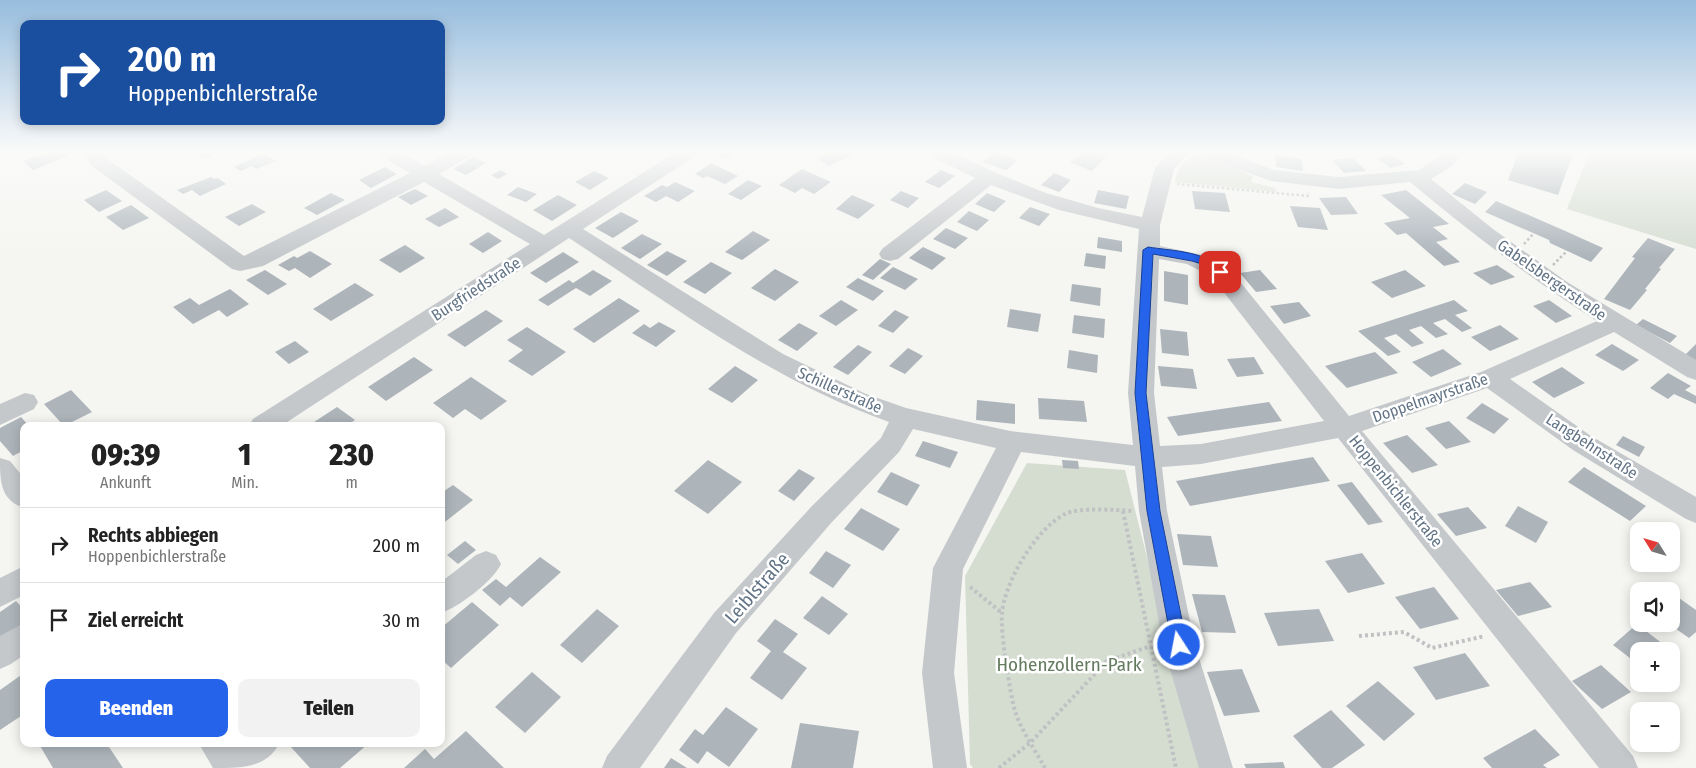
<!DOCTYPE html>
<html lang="de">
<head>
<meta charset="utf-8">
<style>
  :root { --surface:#fff; --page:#f2f2f2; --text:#222; --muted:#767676; --line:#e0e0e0; --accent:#2563eb }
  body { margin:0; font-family:"Fira Sans Condensed",sans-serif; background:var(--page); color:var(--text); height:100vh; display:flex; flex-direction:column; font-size:19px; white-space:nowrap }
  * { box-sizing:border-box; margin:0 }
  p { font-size:16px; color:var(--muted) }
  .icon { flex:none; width:28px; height:28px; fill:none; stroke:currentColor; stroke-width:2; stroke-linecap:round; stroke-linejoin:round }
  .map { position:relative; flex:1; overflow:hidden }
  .sheet { position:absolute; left:20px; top:422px; width:425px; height:325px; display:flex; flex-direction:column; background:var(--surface); border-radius:10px; box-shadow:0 2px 12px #0003 }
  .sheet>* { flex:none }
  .top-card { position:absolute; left:20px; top:20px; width:425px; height:105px; border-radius:10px; box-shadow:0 2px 12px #0003; background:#1a4fa0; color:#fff; overflow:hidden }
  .needle { width:32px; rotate:307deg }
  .buttons { position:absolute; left:1630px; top:522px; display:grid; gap:10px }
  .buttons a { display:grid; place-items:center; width:50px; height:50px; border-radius:10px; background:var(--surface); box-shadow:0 2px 12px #0003; font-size:25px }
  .pin { position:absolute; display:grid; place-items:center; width:42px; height:42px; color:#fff; margin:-21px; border-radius:10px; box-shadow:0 2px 8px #0006 }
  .me { position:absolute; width:55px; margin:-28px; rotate:349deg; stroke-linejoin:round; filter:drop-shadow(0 0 4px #0008) }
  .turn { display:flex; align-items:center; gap:18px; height:105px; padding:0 25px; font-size:22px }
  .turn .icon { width:65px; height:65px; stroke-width:2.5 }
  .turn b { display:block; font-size:35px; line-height:42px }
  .eta { display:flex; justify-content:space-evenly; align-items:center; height:85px; text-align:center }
  .eta b { font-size:30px; font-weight:800; line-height:35px }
  .cta { display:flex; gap:10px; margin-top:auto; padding:10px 25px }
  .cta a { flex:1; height:58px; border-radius:10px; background:var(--accent); color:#fff; font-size:20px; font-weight:800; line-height:58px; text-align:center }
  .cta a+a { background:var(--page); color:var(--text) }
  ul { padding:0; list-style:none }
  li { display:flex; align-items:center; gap:15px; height:75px; padding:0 25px; border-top:1px solid var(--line) }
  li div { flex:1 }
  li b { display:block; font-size:19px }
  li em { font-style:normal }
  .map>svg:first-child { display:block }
</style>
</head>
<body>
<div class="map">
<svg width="1696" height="768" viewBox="0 0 1696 768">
  <rect width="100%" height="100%" fill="#f5f5f1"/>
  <g fill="#d5ddd1">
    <path d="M1590,151H1696V249L1567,209Z"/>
    <path d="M1195,156L1210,159L1253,176L1251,182L1275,188L1276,192L1175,182C1177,170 1183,160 1195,156Z"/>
    <path d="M1027,463L1125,470L1200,768H973L970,764L965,576Z"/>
  </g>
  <g fill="#adb5bb">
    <path d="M50,151H64L70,155L33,170L23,161Z"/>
    <path d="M199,151H232L222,155L218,153L204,159L194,153Z"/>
    <path d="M714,151H737L725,159L711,153Z"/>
    <path d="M833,151H846L852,155L828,166L816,157Z"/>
    <path d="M994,151L1018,160L1006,170L983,162Z"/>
    <path d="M1082,151H1094L1107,155L1092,171L1070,162Z"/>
    <path d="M1519,151H1574L1558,195L1508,180Z"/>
    <path d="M264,153L276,161L256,169L252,166L241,171L234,167Z"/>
    <path d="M1391,154L1405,164L1390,168L1376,158Z"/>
    <path d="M1275,155L1302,159L1303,171L1276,167Z"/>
    <path d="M473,157L486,163L466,175L453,169Z"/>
    <path d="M1353,158L1366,171L1344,173L1332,160Z"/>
    <path d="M711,163L738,176L725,184L707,176L703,178L695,174Z"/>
    <path d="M385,167L397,174L371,188L359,180Z"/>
    <path d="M802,169L831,182L814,194L802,188L795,193L779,185Z"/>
    <path d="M501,170L507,174L498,179L491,175Z"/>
    <path d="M941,170L955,176L939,188L925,182Z"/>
    <path d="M594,171L609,178L590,190L575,182Z"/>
    <path d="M1054,173L1071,180L1059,192L1041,185Z"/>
    <path d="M211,177L214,179L218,178L226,184L200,196L192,190L183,194L177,190Z"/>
    <path d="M748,180L762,186L741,200L728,194Z"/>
    <path d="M675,182L695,191L678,202L666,196L656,202L644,196L662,185L667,187Z"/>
    <path d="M1465,183L1487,192L1475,204L1452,194Z"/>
    <path d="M518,187L537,194L526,202L507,195Z"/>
    <path d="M415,189L428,196L411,205L398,197Z"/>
    <path d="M106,190L122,201L99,212L84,200Z"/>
    <path d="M1098,190L1129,196L1126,209L1094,203Z"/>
    <path d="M1406,190L1449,224L1433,227L1448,239L1436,242L1460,262L1444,266L1406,233L1397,235L1384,223L1410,218L1381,195Z"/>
    <path d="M901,191L919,198L908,208L890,200Z"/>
    <path d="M1192,191L1225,193L1230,212L1195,209Z"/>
    <path d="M331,193L345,200L317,215L304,208Z"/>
    <path d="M987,193L1006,201L994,212L975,204Z"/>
    <path d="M558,195L577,205L552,221L533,210Z"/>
    <path d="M852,195L875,205L858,219L836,209Z"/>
    <path d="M1346,197L1358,214L1331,215L1319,198Z"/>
    <path d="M1496,201L1563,230L1603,248L1591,262L1550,243L1549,240L1485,212Z"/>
    <path d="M252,204L266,212L239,226L225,217Z"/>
    <path d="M131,205L149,218L123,230L106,217Z"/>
    <path d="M1290,206L1320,208L1328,230L1298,227Z"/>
    <path d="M1030,207L1050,214L1039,226L1019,218Z"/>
    <path d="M445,208L459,217L439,227L425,219Z"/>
    <path d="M969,211L989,220L977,231L957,222Z"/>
    <path d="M621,212L639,221L613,238L595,228Z"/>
    <path d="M946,228L968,238L955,249L933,239Z"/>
    <path d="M753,231L770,240L742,260L725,252Z"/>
    <path d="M488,232L502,241L483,253L469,244Z"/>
    <path d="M642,234L662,244L640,259L621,248Z"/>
    <path d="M1098,237L1122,241V252L1097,248Z"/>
    <path d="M1648,238L1675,249L1659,268L1661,269L1645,289L1647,290L1630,310L1604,299L1635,258L1632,257Z"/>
    <path d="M405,245L425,258L400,273L379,260Z"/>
    <path d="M923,247L946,258L932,270L909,258Z"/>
    <path d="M310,251L332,264L310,278L295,268L289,271L278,265L294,256L297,258Z"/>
    <path d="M667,251L687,261L667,276L647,265Z"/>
    <path d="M563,252L579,262L546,283L530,273Z"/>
    <path d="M1086,253L1106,256L1105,269L1084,266Z"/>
    <path d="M880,259L891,264L873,280L862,275Z"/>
    <path d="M711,262L732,273L705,294L683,282Z"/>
    <path d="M1497,265L1515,277L1491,285L1473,273Z"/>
    <path d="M893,267L918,279L905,290L880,278Z"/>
    <path d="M775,269L799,282L775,301L751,288Z"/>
    <path d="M265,270L287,284L268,295L246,280Z"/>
    <path d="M593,270L612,281L590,296L576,288L548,306L538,300L569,280L573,283Z"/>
    <path d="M1260,270L1277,289L1256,292L1240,273Z"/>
    <path d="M1405,270L1426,286L1392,298L1371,282Z"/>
    <path d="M1164,271L1188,275V305L1164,301Z"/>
    <path d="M858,278L884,291L873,301L846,287Z"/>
    <path d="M355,283L374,295L331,321L313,309Z"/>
    <path d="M1072,284L1101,288L1100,306L1070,301Z"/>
    <path d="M230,289L249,304L227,317L219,310L193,324L173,307L190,298L199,305Z"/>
    <path d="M619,298L640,311L594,343L573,329Z"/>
    <path d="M841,300L858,310L836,326L819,316Z"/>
    <path d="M1454,300L1468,311L1455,315L1472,328L1462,332L1445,319L1433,323L1448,334L1436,338L1421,326L1409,330L1424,343L1412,347L1396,334L1384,338L1401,352L1388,356L1358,331Z"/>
    <path d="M1549,300L1572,316L1556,323L1533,306Z"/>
    <path d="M1299,302L1311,316L1284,324L1270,306Z"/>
    <path d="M1010,309L1041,314L1038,332L1007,327Z"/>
    <path d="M486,310L503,321L465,347L447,335Z"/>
    <path d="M895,310L909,317L893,333L878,326Z"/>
    <path d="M1074,315L1105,319L1104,338L1072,333Z"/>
    <path d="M1643,319L1677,336L1670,343L1636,325Z"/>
    <path d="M659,322L676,331L656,347L632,333L644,324L650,328Z"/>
    <path d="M799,323L818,333L797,351L778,340Z"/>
    <path d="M1500,325L1519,339L1490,351L1471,337Z"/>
    <path d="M527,327L566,352L532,376L508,361L523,350L507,340Z"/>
    <path d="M1160,329L1187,332L1189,356L1162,353Z"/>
    <path d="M295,341L309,352L289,364L275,352Z"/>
    <path d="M1612,344L1639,360L1623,371L1595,355Z"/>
    <path d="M1696,344V363L1683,357Z"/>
    <path d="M858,345L872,352L848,375L833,367Z"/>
    <path d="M908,348L923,356L905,374L889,366Z"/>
    <path d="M1443,349L1462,364L1431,377L1412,362Z"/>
    <path d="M1069,350L1098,355L1097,373L1067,368Z"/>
    <path d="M1375,352L1398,373L1347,388L1325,366Z"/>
    <path d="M414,357L433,370L386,401L368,387Z"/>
    <path d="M1254,357L1264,374L1237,377L1227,359Z"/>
    <path d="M735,366L758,380L732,403L708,389Z"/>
    <path d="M1158,366L1193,369L1197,389L1161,386Z"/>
    <path d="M1562,367L1585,383L1554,398L1532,382Z"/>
    <path d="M1668,373L1691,386L1685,390L1696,396V404L1674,394L1668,399L1650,388Z"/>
    <path d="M471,377L507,401L481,420L465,409L453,418L433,403Z"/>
    <path d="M71,390L92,412L64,426L44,404Z"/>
    <path d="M1038,398L1084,401L1087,422L1039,419Z"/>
    <path d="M977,400L1015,404V424L976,420Z"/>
    <path d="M1269,402L1282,421L1178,436L1167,417Z"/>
    <path d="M1482,403L1509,419L1494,434L1466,418Z"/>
    <path d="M337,407L355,420L346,426H308Z"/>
    <path d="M21,417L29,426H24V450L13,456L0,441V428Z"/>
    <path d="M1449,421L1471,442L1446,449L1425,428Z"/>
    <path d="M1407,435L1438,465L1412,473L1383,443Z"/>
    <path d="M1623,436L1645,447L1639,457L1616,445Z"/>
    <path d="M923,441L958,452L950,468L915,456Z"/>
    <path d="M1313,457L1330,481L1190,506L1176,481Z"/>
    <path d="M708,460L742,482L708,514L674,491Z"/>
    <path d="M1062,460L1078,461L1079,469L1063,468Z"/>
    <path d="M1584,467L1646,506L1630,521L1568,482Z"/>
    <path d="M799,469L815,478L794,501L778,491Z"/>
    <path d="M891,472L920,485L907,506L877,492Z"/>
    <path d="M1352,482L1383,522L1368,525L1337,485Z"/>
    <path d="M453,485L473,500L441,525V493Z"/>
    <path d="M1518,506L1548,522L1536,543L1505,526Z"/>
    <path d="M1468,507L1487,528L1456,536L1437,514Z"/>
    <path d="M861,508L900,529L883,551L844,529Z"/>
    <path d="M1177,534L1211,536L1218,567L1183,565Z"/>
    <path d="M465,541L476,550L458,564L447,555Z"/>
    <path d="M826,551L851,565L833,588L809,573Z"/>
    <path d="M1362,553L1385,584L1348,593L1325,561Z"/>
    <path d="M540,557L561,572L522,607L510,597L500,606L482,590L496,579L506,587Z"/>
    <path d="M1530,582L1552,607L1518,616L1496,590Z"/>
    <path d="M1434,587L1459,619L1420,629L1395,597Z"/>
    <path d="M1192,594L1225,595L1236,633L1202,632Z"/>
    <path d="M822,596L848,614L829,635L803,618Z"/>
    <path d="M1679,598L1696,610V632L1689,638L1669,624H1671V604Z"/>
    <path d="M16,601L24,610V630L0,646V612Z"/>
    <path d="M472,602L499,625L451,668L441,659V628Z"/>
    <path d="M597,609L619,626L582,663L560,645Z"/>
    <path d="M1319,609L1334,641L1278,646L1264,613Z"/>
    <path d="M775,619L798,634L783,652L807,668L782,700L750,678L771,651L757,641Z"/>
    <path d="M1637,624L1672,651L1674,653L1671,656V651H1639V665L1613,645Z"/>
    <path d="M1465,653L1490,686L1436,700L1413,667Z"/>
    <path d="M1601,665L1631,692L1602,709L1572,681Z"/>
    <path d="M1242,669L1260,712L1224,716L1207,672Z"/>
    <path d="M532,672L561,697L525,733L495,707Z"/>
    <path d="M24,673V714L0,730V690Z"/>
    <path d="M1378,681L1415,714L1384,741L1346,706Z"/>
    <path d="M726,707L758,729L729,767L707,751L698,764L679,750L695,729L703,735Z"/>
    <path d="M1331,710L1365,745L1332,768H1322L1293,736Z"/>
    <path d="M800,723L859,731L853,768H791Z"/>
    <path d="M1535,729L1560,755L1543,765L1547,768H1492L1483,758Z"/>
    <path d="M466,731L504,768H404L425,749L434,759Z"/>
    <path d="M39,744H107L123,768H53Z"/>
    <path d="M293,744H368L340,768H310L290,746Z"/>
    <path d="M671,758L687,768H664Z"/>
    <path d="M1283,762L1285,768H1246L1244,764Z"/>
  </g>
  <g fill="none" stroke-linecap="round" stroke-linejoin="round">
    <g stroke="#c0c1c3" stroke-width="2.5" stroke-dasharray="2.5 2.5" stroke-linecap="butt">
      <path d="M1177,184L1309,196L1308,193"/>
      <path d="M1524,244L1534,233"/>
      <path d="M1553,265L1567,251"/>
    </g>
    <g stroke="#c0c1c3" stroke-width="4" stroke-dasharray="3 3" stroke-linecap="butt">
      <path d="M1123,511L1176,768"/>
      <path d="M970,587L1002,613"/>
      <path d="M1359,636L1404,632L1432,648L1485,636"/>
      <path d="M999,768L1031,742L1107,661L1151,646"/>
      <path d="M1045,768C1035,750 1021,730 1015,711C1010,694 1000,630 1002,613C1005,581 1036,529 1065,514C1078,507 1118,510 1133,511"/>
    </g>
    <g fill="#c4c8cb" fill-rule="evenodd">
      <path d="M82,151H100L106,158L244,256L410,173L379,155L377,151H399L425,166L452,151H474L472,155L439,174L544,235L678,151H699L697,155L583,229L783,354L866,394L906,408L1010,431L1133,445L1128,393L1139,229L1059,210L991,185L898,259L890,261L882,259L879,254L882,249L975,178L929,155L927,151H949L994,172L1046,193L1098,208L1142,217L1155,168L1171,151H1190L1174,169L1160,225V246L1202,255L1228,267L1349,416L1481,372L1597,321C1531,279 1470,232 1410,182L1339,189L1271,181L1198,155L1196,151H1222L1274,170L1339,177L1419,170L1446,151H1465L1452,166L1431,179L1493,229L1567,282L1696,360V380L1687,377L1614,332L1510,379L1591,436L1696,497V523L1686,519L1573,450L1487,388L1362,431L1633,756L1638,768H1599L1338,438L1201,464L1162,467L1167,511L1195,645L1233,768H1199L1163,645L1139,511L1135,466L1021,452L963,569L954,673L967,768H933L922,673L933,568L996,448L913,429L899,452L832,522L736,633L640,768H602L607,756L714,613L812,506L881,438L889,422C772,381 672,305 569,238L281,426H249L253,419L530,244L424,182L263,266L240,271L232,269L92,166ZM1159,259L1187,264L1212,277L1324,421L1201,444L1160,446L1154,393Z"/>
      <path d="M25,393L34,395L38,402L34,409L0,425V404Z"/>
      <path d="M0,458L10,461L24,478V508C0,500 0,481 0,458Z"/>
      <path d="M486,551L496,555L501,564C493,581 459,607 441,613V582L476,555Z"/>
      <path d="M24,566V595L0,607V578Z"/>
      <path d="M24,623V655L11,664L0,669V636Z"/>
      <path d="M199,744H279C266,768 242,768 213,768Z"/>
    </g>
  </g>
  <linearGradient id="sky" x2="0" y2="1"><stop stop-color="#97bdde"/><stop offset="0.59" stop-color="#fafaf9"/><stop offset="1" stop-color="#fafaf9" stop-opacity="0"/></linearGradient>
  <rect width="1696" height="258" fill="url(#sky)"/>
  <path fill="#2563eb" stroke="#184099" d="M1148,247C1173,251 1208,251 1225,272L1220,276L1205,265L1192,261L1153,254L1146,393L1160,511L1187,645L1184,650L1179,651L1174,650L1172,645L1147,511L1135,393L1143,250Z"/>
  <g text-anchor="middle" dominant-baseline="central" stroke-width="5" stroke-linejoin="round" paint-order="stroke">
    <g font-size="16" fill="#617385" stroke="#fff">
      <text transform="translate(1552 280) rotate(35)">Gabelsbergerstraße</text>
      <text transform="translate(476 289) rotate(-33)">Burgfriedstraße</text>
      <text transform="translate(840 390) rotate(24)">Schillerstraße</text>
      <text transform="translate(1430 398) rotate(-19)">Doppelmayrstraße</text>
      <text transform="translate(1592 446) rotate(33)">Langbehnstraße</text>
      <text transform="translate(1396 491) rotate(51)">Hoppenbichlerstraße</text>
    </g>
    <g font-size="19" fill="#617385" stroke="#fff">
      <text transform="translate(757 588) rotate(-49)">Leiblstraße</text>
    </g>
    <g font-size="19" fill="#657b60" stroke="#fff">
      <text x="1069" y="664">Hohenzollern-Park</text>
    </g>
  </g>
</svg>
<div class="buttons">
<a><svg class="needle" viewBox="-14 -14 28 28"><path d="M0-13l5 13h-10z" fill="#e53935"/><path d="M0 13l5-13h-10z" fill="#767676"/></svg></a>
<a><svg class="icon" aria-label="sound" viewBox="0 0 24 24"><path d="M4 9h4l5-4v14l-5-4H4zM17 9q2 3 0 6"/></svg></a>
<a>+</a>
<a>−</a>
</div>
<div class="pin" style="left:1220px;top:272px;background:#d93025"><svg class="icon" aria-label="arrive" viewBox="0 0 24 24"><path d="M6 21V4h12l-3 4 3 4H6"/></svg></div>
<svg class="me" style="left:1179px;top:645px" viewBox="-20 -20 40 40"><circle r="17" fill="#2563eb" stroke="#fff" stroke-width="3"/><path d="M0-11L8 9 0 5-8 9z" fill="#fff"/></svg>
<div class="top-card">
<div class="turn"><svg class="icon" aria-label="right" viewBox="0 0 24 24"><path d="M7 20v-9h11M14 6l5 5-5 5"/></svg><div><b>200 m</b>Hoppenbichlerstraße</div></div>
</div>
<section class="sheet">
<div class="eta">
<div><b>09:39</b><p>Ankunft</p></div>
<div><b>1</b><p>Min.</p></div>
<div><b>230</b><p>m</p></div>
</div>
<ul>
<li><svg class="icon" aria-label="right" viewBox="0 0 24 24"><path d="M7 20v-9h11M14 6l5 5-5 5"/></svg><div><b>Rechts abbiegen</b><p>Hoppenbichlerstraße</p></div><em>200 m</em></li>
<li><svg class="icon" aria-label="arrive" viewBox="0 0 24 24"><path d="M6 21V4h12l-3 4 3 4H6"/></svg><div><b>Ziel erreicht</b></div><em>30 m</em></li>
</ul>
<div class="cta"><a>Beenden</a><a>Teilen</a></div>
</section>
</div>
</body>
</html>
